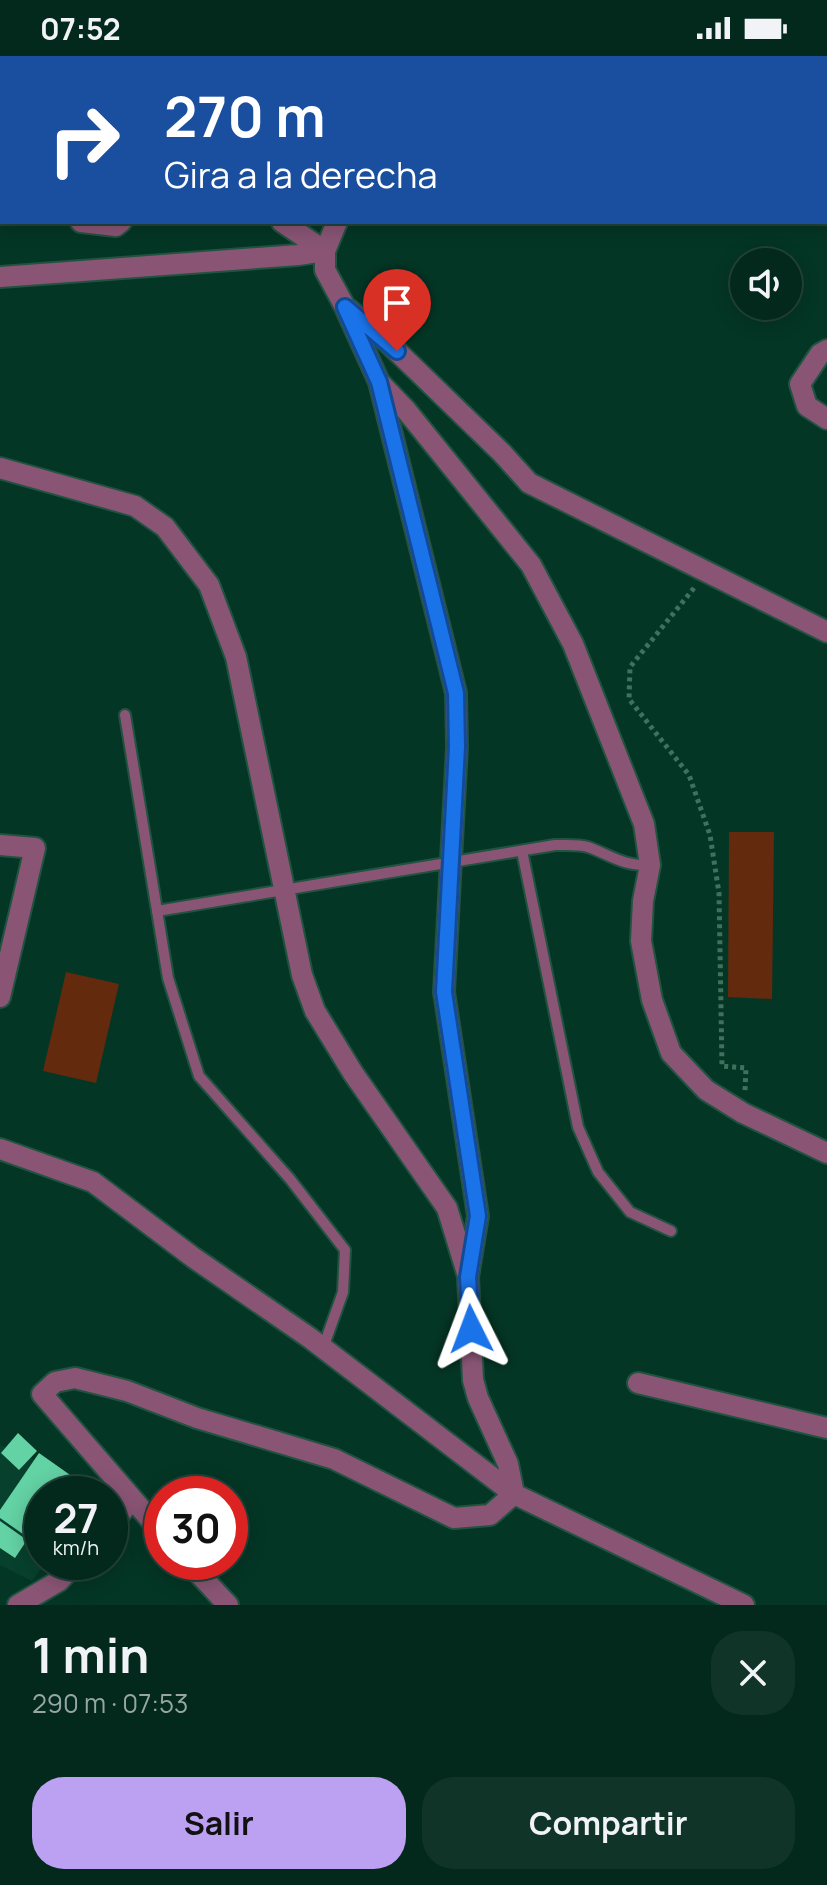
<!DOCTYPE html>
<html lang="es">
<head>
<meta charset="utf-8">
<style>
  :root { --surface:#03281c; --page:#113429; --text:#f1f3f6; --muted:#97a6a3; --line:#24443b; --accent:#bca0f2 }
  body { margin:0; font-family:Manrope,sans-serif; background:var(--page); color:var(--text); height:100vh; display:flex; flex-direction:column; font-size:30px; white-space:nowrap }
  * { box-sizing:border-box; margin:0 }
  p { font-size:26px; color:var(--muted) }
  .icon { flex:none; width:44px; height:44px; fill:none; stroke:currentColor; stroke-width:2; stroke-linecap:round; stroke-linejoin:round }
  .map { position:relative; height:1549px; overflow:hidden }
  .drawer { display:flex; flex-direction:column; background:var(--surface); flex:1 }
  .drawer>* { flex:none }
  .top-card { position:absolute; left:0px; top:0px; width:828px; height:168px; box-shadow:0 4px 20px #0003,0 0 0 2px var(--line); background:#1a4fa0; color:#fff; overflow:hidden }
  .tools { position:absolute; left:730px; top:192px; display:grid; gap:16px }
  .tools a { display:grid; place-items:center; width:72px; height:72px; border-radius:50%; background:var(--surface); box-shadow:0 4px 20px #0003,0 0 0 2px var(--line); font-size:40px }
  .speed { position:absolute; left:24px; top:1420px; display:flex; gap:16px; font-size:40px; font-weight:700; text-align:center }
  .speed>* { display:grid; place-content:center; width:104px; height:104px; border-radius:50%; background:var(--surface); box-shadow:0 4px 20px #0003,0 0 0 2px var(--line); line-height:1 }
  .speed small { font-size:20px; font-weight:400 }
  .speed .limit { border:12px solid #d22; background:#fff; color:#111 }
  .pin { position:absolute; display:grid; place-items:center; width:68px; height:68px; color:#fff; margin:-82px -34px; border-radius:50% 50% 50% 0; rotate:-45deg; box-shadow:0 0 8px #0007 }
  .pin .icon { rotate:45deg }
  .me { position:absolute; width:88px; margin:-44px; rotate:357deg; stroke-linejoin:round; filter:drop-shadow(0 0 6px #0008) }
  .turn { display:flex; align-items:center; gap:28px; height:168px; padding:0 32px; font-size:36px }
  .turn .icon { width:104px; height:104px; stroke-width:2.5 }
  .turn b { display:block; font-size:56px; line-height:68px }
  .round { display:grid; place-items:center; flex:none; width:84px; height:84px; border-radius:32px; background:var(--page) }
  .head { display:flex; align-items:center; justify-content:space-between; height:136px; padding:0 32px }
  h1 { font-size:48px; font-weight:700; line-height:60px }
  .button { display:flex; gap:16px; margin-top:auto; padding:16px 32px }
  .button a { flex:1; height:92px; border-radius:32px; background:var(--accent); color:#111; font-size:32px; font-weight:700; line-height:92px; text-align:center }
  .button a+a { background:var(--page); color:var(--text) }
  .status { display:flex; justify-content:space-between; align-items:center; height:56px; padding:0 40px; background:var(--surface); direction:ltr }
  .status svg { height:22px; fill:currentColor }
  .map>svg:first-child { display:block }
</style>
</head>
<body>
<div class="status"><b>07:52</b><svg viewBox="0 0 49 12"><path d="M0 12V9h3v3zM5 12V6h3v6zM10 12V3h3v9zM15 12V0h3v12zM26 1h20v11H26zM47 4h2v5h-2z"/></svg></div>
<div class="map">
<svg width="827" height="1549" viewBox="0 0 827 1549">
  <rect width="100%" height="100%" fill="#043625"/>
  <path fill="#07412d" d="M0,1389L101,1433L97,1438H42V1506H46L32,1525L0,1509Z"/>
  <g fill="#642a0e">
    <path d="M729,776H774L772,943L728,941Z"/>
    <path d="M66,916L119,928L96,1027L43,1015Z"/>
  </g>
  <g fill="#63d2a4">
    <path d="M18,1377L37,1395L19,1414L1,1397Z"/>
    <path d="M39,1397L73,1421L61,1438H42V1466L30,1483L0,1462V1454Z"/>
    <path d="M0,1465L27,1484L15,1502L0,1492Z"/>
  </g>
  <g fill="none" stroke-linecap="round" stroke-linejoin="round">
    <g stroke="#225341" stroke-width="14">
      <g id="lane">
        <path d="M125,659L168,922L199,1020L290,1123L345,1194L343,1236L323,1292"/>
        <path d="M522,795L578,1071L598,1116L630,1156L671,1175"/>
        <path d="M157,855L555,789C566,789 578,788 588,791C610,799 625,811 650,809"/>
      </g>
    </g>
    <g stroke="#225341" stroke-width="24">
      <g id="street">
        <path d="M93,0L95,2"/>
        <path d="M270,0L271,2"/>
        <path d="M440,0L441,2"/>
        <path d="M110,2L112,0"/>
        <path d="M458,2L459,0"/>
        <path d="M826,48L827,0"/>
        <path d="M0,97L2,98"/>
        <path d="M826,106L827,113"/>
        <path d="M81,166L116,170L121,166"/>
        <path d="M282,166L325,195"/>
        <path d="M337,166L325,195V214L345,251L379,326L456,637L457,691L444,936L478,1160L468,1221L473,1324L478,1342L508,1408L514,1438"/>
        <path d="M0,221L298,199L325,195"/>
        <path d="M348,253L376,275L502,397L529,427L827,576"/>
        <path d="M827,294L820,298L800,328L807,350L827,363"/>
        <path d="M381,328L406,354L531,509L573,588L644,768L650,809L643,845L641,885L652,944L671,997L706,1034L743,1057L827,1097"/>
        <path d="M0,412L135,450L165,471L209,529L236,601L302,919L315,955L353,1017L447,1152L467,1217"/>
        <path d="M0,789L35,792L0,941"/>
        <path d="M0,1093L93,1126L194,1202L310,1282L514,1438L744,1549"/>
        <path d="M638,1327L827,1372"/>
        <path d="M110,1469L132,1444"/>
        <path d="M162,1477L42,1338L55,1326L75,1322L127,1335L197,1362L334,1403L454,1462L490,1459L514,1438"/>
        <path d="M188,1506L228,1549"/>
        <path d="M18,1549L59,1525L76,1506"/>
      </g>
    </g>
    <path stroke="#41705e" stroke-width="5" stroke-dasharray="4 4" stroke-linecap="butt" d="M694,532L630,611L629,643L689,719L710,779L719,837L722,1010L746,1012L745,1035"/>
    <use href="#lane" stroke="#8a5575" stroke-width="10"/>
    <use href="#street" stroke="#8a5575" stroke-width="20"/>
  </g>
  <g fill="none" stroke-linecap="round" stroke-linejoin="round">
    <g stroke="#114b97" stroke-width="20">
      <path id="route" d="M397,295L345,251L379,326L456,637L457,691L444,936L478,1160L468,1221L471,1273"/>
    </g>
    <use href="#route" stroke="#1a73e8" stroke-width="14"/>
  </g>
</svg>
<div class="tools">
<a><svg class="icon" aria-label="sound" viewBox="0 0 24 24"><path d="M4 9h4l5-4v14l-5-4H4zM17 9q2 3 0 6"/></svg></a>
</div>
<div class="speed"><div>27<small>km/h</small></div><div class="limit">30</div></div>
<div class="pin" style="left:397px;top:295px;background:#d93025"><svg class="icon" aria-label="arrive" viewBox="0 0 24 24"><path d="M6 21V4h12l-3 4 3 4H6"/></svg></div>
<svg class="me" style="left:471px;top:1273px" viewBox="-20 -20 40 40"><path d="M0-17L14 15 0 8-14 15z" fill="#1a73e8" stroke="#fff" stroke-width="4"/></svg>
<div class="top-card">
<div class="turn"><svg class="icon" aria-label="right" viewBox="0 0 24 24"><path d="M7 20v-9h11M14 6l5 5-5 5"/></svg><div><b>270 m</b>Gira a la derecha</div></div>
</div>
</div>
<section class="drawer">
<div class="head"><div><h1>1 min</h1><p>290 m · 07:53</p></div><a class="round"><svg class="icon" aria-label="close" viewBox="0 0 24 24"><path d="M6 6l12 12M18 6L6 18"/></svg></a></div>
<div class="button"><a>Salir</a><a>Compartir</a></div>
</section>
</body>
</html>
